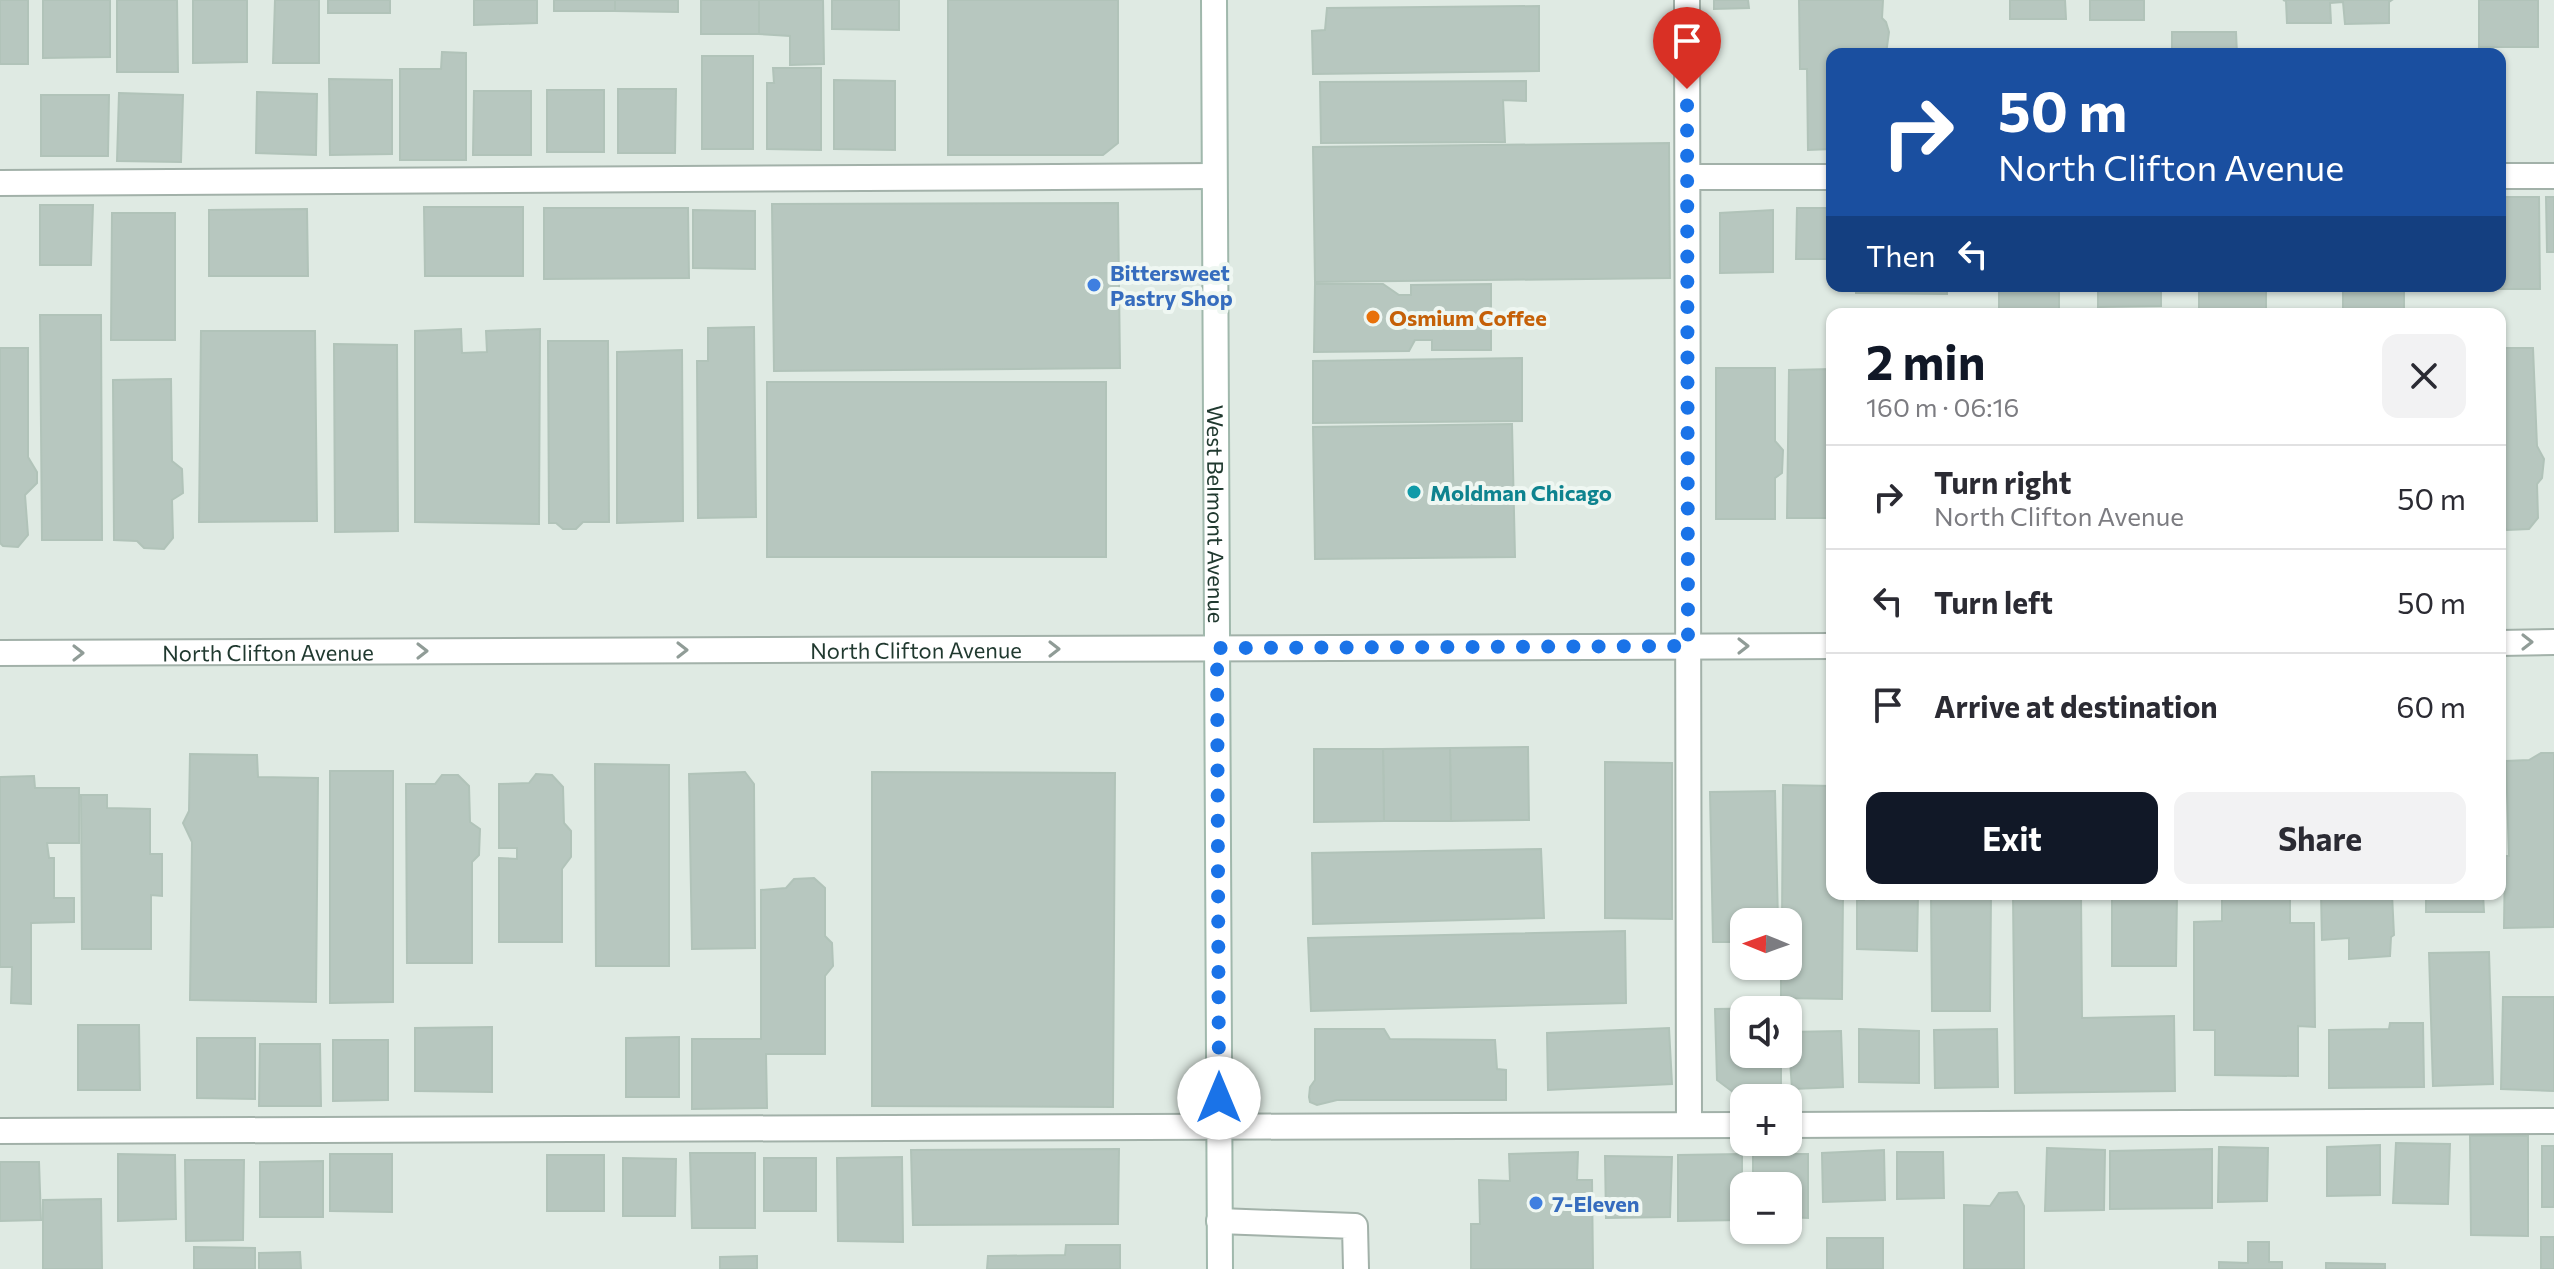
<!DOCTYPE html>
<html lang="en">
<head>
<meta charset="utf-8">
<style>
  :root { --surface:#fff; --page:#f2f2f3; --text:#2b2b33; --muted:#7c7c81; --line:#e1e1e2; --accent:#111827 }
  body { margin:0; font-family:Commissioner,sans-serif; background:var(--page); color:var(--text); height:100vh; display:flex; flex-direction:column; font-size:30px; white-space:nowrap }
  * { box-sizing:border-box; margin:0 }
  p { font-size:26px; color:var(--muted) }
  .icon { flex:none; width:44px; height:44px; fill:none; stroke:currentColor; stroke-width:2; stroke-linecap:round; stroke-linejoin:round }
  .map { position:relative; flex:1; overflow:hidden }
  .panel { position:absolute; left:1826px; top:308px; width:680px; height:592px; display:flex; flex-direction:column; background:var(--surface); border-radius:16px; box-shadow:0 2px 6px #0004 }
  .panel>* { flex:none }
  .guide { position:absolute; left:1826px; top:48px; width:680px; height:244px; border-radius:16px; box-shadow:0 2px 6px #0004; background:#1a4fa0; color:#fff; overflow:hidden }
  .needle { width:52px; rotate:271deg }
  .tools { position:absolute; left:1730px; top:908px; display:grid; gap:16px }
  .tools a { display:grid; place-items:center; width:72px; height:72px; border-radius:16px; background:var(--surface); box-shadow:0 2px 6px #0004; font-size:40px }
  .pin { position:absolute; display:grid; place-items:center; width:68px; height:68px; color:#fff; margin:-82px -34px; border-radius:50% 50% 50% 0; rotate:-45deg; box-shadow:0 0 8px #0007 }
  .pin .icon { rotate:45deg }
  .me { position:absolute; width:88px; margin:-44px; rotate:0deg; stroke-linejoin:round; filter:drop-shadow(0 0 6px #0008) }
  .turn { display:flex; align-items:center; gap:28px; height:168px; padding:0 40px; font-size:36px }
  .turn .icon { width:104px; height:104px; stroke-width:2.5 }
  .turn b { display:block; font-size:56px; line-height:68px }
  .then { display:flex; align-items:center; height:76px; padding:0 40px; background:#0003; gap:16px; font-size:30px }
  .round { display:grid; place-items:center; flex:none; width:84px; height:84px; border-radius:16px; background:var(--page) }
  .overview { display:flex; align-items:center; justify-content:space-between; height:136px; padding:0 40px }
  h1 { font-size:48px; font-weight:700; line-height:60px; color:var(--accent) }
  .primary-button { display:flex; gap:16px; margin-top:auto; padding:16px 40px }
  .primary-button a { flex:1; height:92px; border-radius:16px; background:var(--accent); color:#fff; font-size:32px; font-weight:700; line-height:92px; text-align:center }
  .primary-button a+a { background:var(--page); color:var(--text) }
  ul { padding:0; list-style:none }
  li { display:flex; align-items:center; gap:24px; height:104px; padding:0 40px; border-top:2px solid var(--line) }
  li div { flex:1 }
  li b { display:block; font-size:30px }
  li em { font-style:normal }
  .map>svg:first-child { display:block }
</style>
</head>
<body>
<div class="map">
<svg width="2554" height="1269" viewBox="0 0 2554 1269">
  <rect width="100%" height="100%" fill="#dfeae3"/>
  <g fill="#b7c7bf" stroke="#b1c3b9" stroke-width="2">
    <rect x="0" y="0" width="28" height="64"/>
    <path d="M43,0H110V57L43,58Z"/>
    <path d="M117,0H177L178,72H117Z"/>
    <path d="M193,0H247V62L193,63Z"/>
    <path d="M275,0H319V63H273Z"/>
    <rect x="328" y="0" width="62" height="13"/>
    <path d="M474,0H537V23L474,25Z"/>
    <rect x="554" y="0" width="61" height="11"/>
    <path d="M615,0H678V12L615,11Z"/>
    <rect x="701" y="0" width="58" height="34"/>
    <path d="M759,0H823L824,64L790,65V36L759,34Z"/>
    <path d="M832,0H899V30L832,29Z"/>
    <path d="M948,0H1118V143L1103,155H948Z"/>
    <path d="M1714,0H1748L1749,8L1714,9Z"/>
    <path d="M1799,0H1883L1882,18L1886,22L1889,32L1886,54H1832V149L1808,150L1807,69H1800Z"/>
    <path d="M2010,0H2065L2066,19H2010Z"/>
    <rect x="2090" y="0" width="54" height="20"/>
    <path d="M2392,0L2389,2V23L2345,24L2343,2L2330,3L2331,23H2287L2286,1L2283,0Z"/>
    <rect x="2479" y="0" width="59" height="47"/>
    <path d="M1539,6V71L1313,74L1312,31L1325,30L1327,8Z"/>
    <path d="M2172,32H2236L2237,54H2172Z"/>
    <path d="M442,52L466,53V160H400V69H441Z"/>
    <rect x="702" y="56" width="51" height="93"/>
    <path d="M773,68H821V150L767,149V83H774Z"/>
    <path d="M329,79L392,80V154L330,155Z"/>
    <path d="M834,80L895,81V150L834,149Z"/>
    <path d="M1526,81V101L1503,100L1505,142L1321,143L1320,82Z"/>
    <path d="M618,89H676L675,153H618Z"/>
    <rect x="547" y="90" width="57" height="62"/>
    <path d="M474,91H531V155H473Z"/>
    <path d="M257,92L317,94L316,155L256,153Z"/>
    <path d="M119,93L183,95L181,162L117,161Z"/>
    <path d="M41,95H109L108,156H41Z"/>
    <path d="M1669,143L1670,278L1315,282L1313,147Z"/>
    <path d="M2500,197H2539L2540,289H2479V286H2500Z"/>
    <path d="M2546,197H2554V252H2547Z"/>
    <path d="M1118,203L1120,368L774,371L772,204Z"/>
    <path d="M40,205H93L91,265H40Z"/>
    <path d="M424,207H523V276H425Z"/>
    <path d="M544,208H688L689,278L544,279Z"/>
    <path d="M1797,208H1832V259H1796Z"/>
    <path d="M307,209L308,276H209V210Z"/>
    <path d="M693,210L755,211V269L693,268Z"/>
    <path d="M1773,210V272L1720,273V213Z"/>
    <path d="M112,213H175V340H111Z"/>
    <path d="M1315,284H1383L1399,295H1411V285L1491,284V350H1432V340H1415L1409,351L1314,352Z"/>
    <path d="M1856,286H1947V294L1856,293Z"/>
    <rect x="1999" y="286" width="60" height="28"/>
    <path d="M2098,286H2161V306L2098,307Z"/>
    <rect x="2199" y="286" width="67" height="28"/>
    <rect x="2343" y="286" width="61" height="28"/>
    <path d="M40,315H101L102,540H42Z"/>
    <path d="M754,327L756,517L698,518L697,361H708V328Z"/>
    <path d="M461,329L462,353L487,352L486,331L540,329L539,524L415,522V331Z"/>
    <path d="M201,331H315L317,521L199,522Z"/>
    <path d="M548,341H608L609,522H583L576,529H563L556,523H549Z"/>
    <path d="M334,344L397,345L398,531L335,532Z"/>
    <path d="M0,348H28V457L37,472V483L25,495L28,535L18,547L3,546L0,543Z"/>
    <path d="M2500,348H2533L2537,446L2544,459L2542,478L2537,484L2538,518L2529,529L2507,530L2500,523Z"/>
    <path d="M682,350L683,521L617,523V352Z"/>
    <path d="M1522,358V421L1313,423V361Z"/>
    <path d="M1716,368H1775V441L1783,450L1782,473L1775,478V519H1716Z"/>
    <path d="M1832,369V518H1787L1789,370Z"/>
    <path d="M171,379L172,461L182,469L183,493L172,500L173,538L164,549L144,548L137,541L114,540L113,380Z"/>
    <rect x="767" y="382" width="339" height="175"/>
    <path d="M1512,424L1515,557L1315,559L1313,427Z"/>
    <path d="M1528,747L1529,820L1451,821L1450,748Z"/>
    <path d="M1450,748L1451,821H1384L1383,749Z"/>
    <path d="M1314,749H1383L1384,821L1314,822Z"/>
    <path d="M2541,753H2554V927L2504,928L2505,856H2509L2506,761L2529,760Z"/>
    <path d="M190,754L257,755L258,777L318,778L316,1002L190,1000L192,842L183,823L189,811Z"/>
    <path d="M1605,762L1672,763V919L1605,918Z"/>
    <path d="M595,764L669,765V966H596Z"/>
    <path d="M330,771H393V1002L330,1003Z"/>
    <path d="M745,772L754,784L755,948L692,949L689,774Z"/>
    <path d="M872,772L1115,773L1113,1107L872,1106Z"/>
    <path d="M536,774L552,775L563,787L564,823L571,831V857L562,869V942H499V858L517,859V848H499V784L529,783Z"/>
    <path d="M442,775H458L469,786L470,822L480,829L479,855L472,862V963H407L406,784H435Z"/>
    <path d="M34,776L35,788H79V843H47L49,858H54V898H74V922L31,923V1004L11,1003L12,967H0V777Z"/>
    <path d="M1783,785L1832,786V894H1843L1842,999L1781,998V966H1788V922H1782Z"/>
    <path d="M1775,791L1778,922H1744V942H1713L1710,792Z"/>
    <path d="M81,795H107V808L150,809V854H162V896L151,895V949H82Z"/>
    <path d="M1541,849L1544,918L1313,924L1312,853Z"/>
    <path d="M814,878L825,888V936L832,943L833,966L825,976V1054H766L767,1108L692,1109V1039H761V890L786,888L794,879Z"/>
    <path d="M1864,894H1918L1917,951L1857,949V900H1864Z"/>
    <path d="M1931,894H1991L1990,1011H1932Z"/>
    <path d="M2013,894H2081L2082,1018L2174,1016L2175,1091L2015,1093Z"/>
    <path d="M2112,894H2177L2176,966H2112Z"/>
    <path d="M2222,894H2290V923H2314L2315,1027L2298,1026V1076L2215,1075V1030H2194V922L2222,921Z"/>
    <path d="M2321,894H2392L2394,935L2391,937L2390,956L2349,959V938L2322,940Z"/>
    <path d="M2426,894H2483L2484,912H2426Z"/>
    <path d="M1625,931L1626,1003L1311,1011L1308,938Z"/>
    <path d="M2489,952L2493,1084L2433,1086L2429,953Z"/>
    <path d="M2503,997H2554V1091L2501,1089Z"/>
    <path d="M1781,1008V1010H1744V1054H1781V1090L1733,1092L1717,1080L1715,1009Z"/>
    <path d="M2390,1023H2423L2424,1087L2329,1088V1030L2389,1029Z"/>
    <path d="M78,1025H139L140,1090H78Z"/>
    <path d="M492,1027V1092L415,1091V1028Z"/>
    <path d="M1669,1028L1672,1084L1548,1090L1547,1033Z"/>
    <path d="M1315,1029H1384L1390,1039L1495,1040L1497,1069L1506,1070V1100H1337L1317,1105L1310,1102L1309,1097L1310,1087L1315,1080Z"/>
    <path d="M1859,1029L1919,1031V1083L1859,1082Z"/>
    <path d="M1997,1029L1998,1087L1935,1088L1934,1030Z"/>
    <path d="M1841,1031L1843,1087L1792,1089L1788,1032Z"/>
    <path d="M679,1037V1097H626V1038Z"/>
    <path d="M197,1038H255V1099L197,1098Z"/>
    <path d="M333,1040H388V1100L333,1101Z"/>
    <path d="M260,1044H320L321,1106H259Z"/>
    <path d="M2470,1136H2528V1236L2471,1235Z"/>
    <path d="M2396,1143L2450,1144L2448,1204L2393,1203Z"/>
    <path d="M2380,1145V1195L2327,1196V1147Z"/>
    <rect x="2542" y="1146" width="12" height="61"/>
    <path d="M2219,1147L2268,1148L2267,1201L2218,1202Z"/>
    <path d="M2047,1148L2105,1150L2104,1210L2045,1211Z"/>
    <path d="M1119,1149L1118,1224L913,1225L911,1150Z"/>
    <path d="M2212,1149V1208L2110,1209V1151Z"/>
    <path d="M1884,1150L1885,1200L1823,1202L1822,1153Z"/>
    <path d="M1578,1152L1577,1180H1592L1593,1269H1471V1224H1480L1479,1180L1510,1181L1509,1154Z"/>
    <path d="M1897,1152H1943L1944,1198L1897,1199Z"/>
    <path d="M690,1153H755V1228H692Z"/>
    <path d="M118,1154L175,1155L176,1219L118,1221Z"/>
    <path d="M330,1154H392V1212L330,1211Z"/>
    <path d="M1742,1154V1220L1678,1221V1155Z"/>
    <path d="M1753,1154H1808V1218L1788,1217V1186H1753Z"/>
    <rect x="547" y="1155" width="57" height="56"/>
    <path d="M1605,1156L1672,1157L1670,1217L1606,1218Z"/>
    <path d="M902,1157L903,1242L838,1241L837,1158Z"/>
    <path d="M623,1158L676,1159L675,1216H623Z"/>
    <rect x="764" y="1158" width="52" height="53"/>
    <path d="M185,1160H244L243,1240L186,1241Z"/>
    <path d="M323,1161V1217H260V1162Z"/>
    <path d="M0,1162H39L41,1220L0,1221Z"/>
    <path d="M2017,1192L2024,1206V1269H1964V1205L1990,1206L1999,1193Z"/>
    <path d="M101,1199L102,1269H43V1200Z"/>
    <rect x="2541" y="1237" width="13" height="32"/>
    <rect x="1827" y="1238" width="56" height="31"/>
    <path d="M2248,1242H2269V1262H2282V1269H2219V1262L2248,1263Z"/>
    <path d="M1066,1245H1120V1269H987L988,1256L1065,1255Z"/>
    <path d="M194,1247L255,1248V1269H194Z"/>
    <path d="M300,1252L301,1269H259V1253Z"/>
    <path d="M757,1256V1269H720V1257Z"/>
    <path d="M2326,1263L2385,1264V1269H2326Z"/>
  </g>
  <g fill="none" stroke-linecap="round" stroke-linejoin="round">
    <g stroke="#a2b1a9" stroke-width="28">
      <g id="service">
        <path d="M1687,0L1689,1125"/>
        <path d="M2500,176H2554"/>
        <path d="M1688,177H1832"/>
        <path d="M0,183L1214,176"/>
        <path d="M1788,1125L2554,1121"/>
        <path d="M0,1131L1744,1125"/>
        <path d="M1219,1221L1355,1226L1356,1269"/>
      </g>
    </g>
    <g stroke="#a2b1a9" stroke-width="28">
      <g id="minor">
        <path d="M2500,643L2554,642"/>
        <path id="s1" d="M0,653L1832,646"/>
      </g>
    </g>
    <g stroke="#a0b8ac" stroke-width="28">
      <g id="secondary">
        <path id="s2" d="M1214,0L1220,1269"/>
      </g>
    </g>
    <use href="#service" stroke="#fff" stroke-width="24"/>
    <use href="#minor" stroke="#fff" stroke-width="24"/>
    <use href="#secondary" stroke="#fff" stroke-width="24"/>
  </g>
  <defs><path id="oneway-chevron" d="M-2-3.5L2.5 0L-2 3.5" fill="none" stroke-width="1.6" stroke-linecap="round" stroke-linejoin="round" transform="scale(2)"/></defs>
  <g stroke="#909c97">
    <use href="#oneway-chevron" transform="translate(2527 642)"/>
    <use href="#oneway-chevron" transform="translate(1743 646)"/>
    <use href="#oneway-chevron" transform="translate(1054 649)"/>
    <use href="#oneway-chevron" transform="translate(682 650)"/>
    <use href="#oneway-chevron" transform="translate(422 651)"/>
    <use href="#oneway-chevron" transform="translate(78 653)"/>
  </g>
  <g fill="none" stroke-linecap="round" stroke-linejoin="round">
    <path stroke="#1a73e8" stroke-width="14" stroke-dasharray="0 25.2" d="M1219,1098L1217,648L1688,646L1687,89"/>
  </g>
  <g fill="#3f7fe0" stroke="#eff7f2" stroke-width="3">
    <circle cx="1094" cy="285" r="8"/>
    <circle cx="1536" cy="1203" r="8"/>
  </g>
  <circle fill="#e8710a" stroke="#eff7f2" stroke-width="3" cx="1373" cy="317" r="8"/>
  <circle fill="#0f9aa8" stroke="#eff7f2" stroke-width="3" cx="1414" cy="492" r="8"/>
  <g text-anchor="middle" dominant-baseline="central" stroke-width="8" stroke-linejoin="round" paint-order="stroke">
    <g font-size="22" font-weight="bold" fill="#366cbe" stroke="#eff7f2" text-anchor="start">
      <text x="1110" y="272">Bittersweet<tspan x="1110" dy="25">Pastry Shop</tspan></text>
      <text x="1552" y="1203">7-Eleven</text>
    </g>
    <g font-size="22" font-weight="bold" fill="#c56008" stroke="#eff7f2" text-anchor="start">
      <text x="1389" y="317">Osmium Coffee</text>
    </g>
    <g font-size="22" font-weight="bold" fill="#0d838f" stroke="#eff7f2" text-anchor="start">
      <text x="1430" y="492">Moldman Chicago</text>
    </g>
    <g font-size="22" fill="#20392f" stroke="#eff7f2">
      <text stroke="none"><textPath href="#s2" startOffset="514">West Belmont Avenue</textPath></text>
      <text stroke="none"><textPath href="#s1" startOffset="916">North Clifton Avenue</textPath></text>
      <text stroke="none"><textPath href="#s1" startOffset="268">North Clifton Avenue</textPath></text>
    </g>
  </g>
</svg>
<div class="tools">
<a><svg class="needle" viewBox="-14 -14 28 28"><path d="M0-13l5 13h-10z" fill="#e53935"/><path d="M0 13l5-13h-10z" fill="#7c7c81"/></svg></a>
<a><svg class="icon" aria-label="sound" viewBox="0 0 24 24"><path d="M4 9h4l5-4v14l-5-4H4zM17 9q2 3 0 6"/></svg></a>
<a>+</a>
<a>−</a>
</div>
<div class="pin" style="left:1687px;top:89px;background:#d93025"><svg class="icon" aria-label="arrive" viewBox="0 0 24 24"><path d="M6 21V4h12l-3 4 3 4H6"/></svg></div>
<svg class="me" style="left:1219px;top:1098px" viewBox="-20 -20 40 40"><circle r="19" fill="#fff"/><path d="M0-13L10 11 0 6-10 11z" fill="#1a73e8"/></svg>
<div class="guide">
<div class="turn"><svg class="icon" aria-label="right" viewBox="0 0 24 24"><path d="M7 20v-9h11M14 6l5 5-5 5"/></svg><div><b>50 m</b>North Clifton Avenue</div></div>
<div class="then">Then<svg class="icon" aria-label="left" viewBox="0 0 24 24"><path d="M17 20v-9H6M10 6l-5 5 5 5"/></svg></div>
</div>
<section class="panel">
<div class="overview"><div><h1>2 min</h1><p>160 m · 06:16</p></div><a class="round"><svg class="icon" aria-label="close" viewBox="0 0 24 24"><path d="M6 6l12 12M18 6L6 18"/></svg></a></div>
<ul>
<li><svg class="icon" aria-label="right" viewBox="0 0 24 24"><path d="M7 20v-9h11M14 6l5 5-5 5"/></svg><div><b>Turn right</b><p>North Clifton Avenue</p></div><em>50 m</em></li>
<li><svg class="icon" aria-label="left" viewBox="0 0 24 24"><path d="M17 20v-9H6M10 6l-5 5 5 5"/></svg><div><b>Turn left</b></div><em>50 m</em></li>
<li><svg class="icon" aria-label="arrive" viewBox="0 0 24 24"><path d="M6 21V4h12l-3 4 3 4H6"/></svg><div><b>Arrive at destination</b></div><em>60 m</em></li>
</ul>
<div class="primary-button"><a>Exit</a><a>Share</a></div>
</section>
</div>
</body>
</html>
